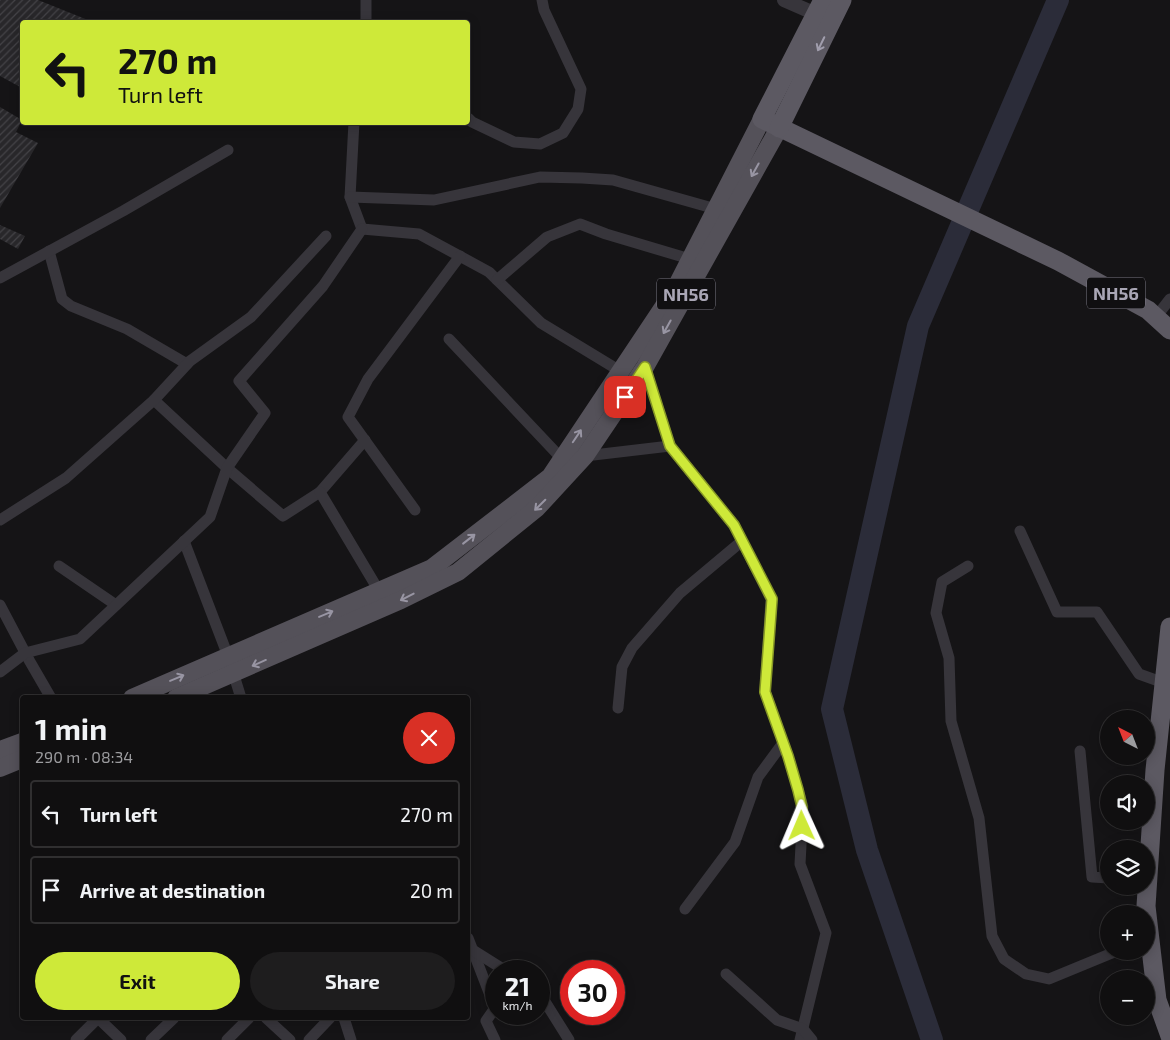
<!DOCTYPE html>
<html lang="en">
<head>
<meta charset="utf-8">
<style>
  :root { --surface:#100f10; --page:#1e1d1e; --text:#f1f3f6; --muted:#9c9c9f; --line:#302f30; --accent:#cee939 }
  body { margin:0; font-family:"Exo 2",sans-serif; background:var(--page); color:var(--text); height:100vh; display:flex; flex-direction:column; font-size:19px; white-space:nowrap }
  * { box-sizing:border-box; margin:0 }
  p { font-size:16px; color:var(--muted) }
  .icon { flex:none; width:28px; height:28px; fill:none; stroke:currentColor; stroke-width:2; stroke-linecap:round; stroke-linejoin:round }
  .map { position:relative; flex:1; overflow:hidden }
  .drawer { position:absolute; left:20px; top:695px; width:450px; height:325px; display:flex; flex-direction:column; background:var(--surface); border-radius:5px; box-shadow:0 2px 12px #0003,0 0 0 1px var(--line) }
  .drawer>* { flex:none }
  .top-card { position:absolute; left:20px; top:20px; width:450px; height:105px; border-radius:5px; box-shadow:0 2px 12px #0003,0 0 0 1px var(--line); background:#cee939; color:#111; overflow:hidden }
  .needle { width:32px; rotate:318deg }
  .controls { position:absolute; left:1100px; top:710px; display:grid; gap:10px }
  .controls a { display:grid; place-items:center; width:55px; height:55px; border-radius:50%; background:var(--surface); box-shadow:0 2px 12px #0003,0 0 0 1px var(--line); font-size:25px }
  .speed { position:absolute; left:485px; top:960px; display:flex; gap:10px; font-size:25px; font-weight:700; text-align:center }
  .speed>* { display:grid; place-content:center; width:65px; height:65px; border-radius:50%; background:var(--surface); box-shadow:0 2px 12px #0003,0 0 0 1px var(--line); line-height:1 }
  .speed small { font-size:12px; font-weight:400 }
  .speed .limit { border:8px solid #d22; background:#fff; color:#111 }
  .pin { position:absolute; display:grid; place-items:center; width:42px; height:42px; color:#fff; margin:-21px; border-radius:10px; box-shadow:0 2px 8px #0006 }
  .me { position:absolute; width:55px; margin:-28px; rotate:359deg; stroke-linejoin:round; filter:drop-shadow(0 0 4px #0008) }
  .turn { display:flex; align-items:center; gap:18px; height:105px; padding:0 15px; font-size:22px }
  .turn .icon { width:65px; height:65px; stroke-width:2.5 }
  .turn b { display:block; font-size:35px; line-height:42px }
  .round { display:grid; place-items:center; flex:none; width:52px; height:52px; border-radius:26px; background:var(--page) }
  .headline { display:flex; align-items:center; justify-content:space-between; height:85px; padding:0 15px }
  h1 { font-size:30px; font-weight:700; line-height:38px }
  .button { display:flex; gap:10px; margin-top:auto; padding:10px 15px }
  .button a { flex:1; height:58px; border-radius:30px; background:var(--accent); color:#111; font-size:20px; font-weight:700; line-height:58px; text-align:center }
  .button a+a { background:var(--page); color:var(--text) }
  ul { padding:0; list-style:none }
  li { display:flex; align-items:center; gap:15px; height:68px; margin:0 10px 8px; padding:0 5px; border:2px solid var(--line); border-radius:5px }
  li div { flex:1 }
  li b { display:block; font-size:19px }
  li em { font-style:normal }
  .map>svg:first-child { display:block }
</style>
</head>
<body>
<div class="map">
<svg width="1170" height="1040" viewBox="0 0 1170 1040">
  <defs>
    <pattern id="building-hatch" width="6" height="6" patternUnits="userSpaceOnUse" patternTransform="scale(1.25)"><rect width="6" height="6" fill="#28272a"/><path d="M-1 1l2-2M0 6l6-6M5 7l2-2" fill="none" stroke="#444347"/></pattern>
  </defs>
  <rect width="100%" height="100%" fill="#151416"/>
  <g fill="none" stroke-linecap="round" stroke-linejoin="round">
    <path stroke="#2b2c39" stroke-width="22" d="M932,1040L867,850L832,709L918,326L1058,0"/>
  </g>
  <g fill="url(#building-hatch)">
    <path d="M0,0H38L93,22H22V88L0,76Z"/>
    <path d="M0,107L22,120L16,132L38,143L0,208Z"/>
    <path d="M0,225L25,236L18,249L0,239Z"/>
  </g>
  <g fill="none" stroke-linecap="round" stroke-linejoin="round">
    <g stroke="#37353b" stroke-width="11">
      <path d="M366,22V0"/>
      <path d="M468,118L472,122L514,142L540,144L563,133L578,109L581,89L544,10L542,0"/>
      <path d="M354,122L350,197L362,229"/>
      <path d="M350,197L434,200L540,177L582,178L613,180L716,209"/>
      <path d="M362,229L419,234L489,272L541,323L620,371"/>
      <path d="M49,251L62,299L71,306L127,329L187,364"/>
      <path d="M0,278L123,211L228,150"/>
      <path d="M497,280L547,237L580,224L606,234L690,259"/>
      <path d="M1156,317L1170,299"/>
      <path d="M449,339L562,459"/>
      <path d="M154,400L227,468L283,516L320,492L365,440"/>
      <path d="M670,446L734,525L771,599L765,691L788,756L803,807L800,864L826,933L800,1040"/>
      <path d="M585,456L670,446L645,367"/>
      <path d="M320,492L379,591"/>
      <path d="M415,510L348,417L368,379L460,256"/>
      <path d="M0,520L66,478L154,400L190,361L251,317L326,236"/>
      <path d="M1020,531L1057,612H1097L1139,674L1164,683"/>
      <path d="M184,541L228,656L241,698"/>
      <path d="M59,566L116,605"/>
      <path d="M968,566L942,582L936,613L949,658L951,721L979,818L992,936L1004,959L1026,974L1049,979L1117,951"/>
      <path d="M0,605L29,660L51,698"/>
      <path d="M0,672L25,653L80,639L210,517L227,468L265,413L239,381L323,286L362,229"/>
      <path d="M618,708L622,667L632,648L680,593L742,541"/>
      <path d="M1080,751L1092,877L1109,878"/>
      <path d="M685,909L735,842L758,777L783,743"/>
      <path d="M468,938L495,1008L486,1021L495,1040"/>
      <path d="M471,949L506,971"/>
      <path d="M726,974L777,1020L803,1029L812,1040"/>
      <path d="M539,992L569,1040"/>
      <path d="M98,1018L121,1040"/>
      <path d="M266,1018L290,1040"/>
      <path d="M344,1018L351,1040"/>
      <path d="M76,1040L98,1018"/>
      <path d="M151,1040L174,1018"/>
      <path d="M227,1040L249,1018"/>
      <path d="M309,1040L330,1018"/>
    </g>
    <path stroke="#37353b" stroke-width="14" d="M784,0L816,14"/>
    <g stroke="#545159" stroke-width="18">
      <path d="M132,698L432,568L550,477L674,291L762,119"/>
      <path d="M176,698L401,600L458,572L537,508L585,456L645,367L779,128"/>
      <path d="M0,750L22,742"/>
      <path d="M0,768L22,759"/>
    </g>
    <g stroke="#5c5962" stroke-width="19">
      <path d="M823,0L762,119L1058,261L1148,310L1170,330"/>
      <path d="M779,128L842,0"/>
      <path d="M1170,627L1155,770L1146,906L1157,1000L1170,1036"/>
    </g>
  </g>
  <defs><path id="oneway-shaft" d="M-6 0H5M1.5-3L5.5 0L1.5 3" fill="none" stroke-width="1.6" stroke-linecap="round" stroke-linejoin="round" transform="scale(1.25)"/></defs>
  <use stroke="#a19ead" href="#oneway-shaft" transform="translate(821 44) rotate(116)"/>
  <g stroke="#9895a3">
    <use href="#oneway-shaft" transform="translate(755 170) rotate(119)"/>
    <use href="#oneway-shaft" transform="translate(667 327) rotate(119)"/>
    <use href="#oneway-shaft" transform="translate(577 436) rotate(-56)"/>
    <use href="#oneway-shaft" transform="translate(540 505) rotate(135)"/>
    <use href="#oneway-shaft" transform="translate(469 539) rotate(-38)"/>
    <use href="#oneway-shaft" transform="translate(407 597) rotate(153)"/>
    <use href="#oneway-shaft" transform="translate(326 614) rotate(-23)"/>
    <use href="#oneway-shaft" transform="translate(259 663) rotate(156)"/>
    <use href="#oneway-shaft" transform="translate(177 678) rotate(-23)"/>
  </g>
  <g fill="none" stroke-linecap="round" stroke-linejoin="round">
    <g stroke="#869725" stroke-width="12">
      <path id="route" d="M625,397L645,367L670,446L734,525L772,599L765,692L788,756L798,790L802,807V826"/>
    </g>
    <use href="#route" stroke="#cee939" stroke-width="9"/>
  </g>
  <g text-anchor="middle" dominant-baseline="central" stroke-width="5" stroke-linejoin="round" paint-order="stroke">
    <g fill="#100f11" stroke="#7b7984" stroke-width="1">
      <rect x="1087" y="277.5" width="58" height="31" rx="4"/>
      <rect x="657" y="278.5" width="58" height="31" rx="4"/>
    </g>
    <g font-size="18" font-weight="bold" fill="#a9a6b5">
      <text x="1116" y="293">NH56</text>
      <text x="686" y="294">NH56</text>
    </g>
  </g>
</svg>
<div class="controls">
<a><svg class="needle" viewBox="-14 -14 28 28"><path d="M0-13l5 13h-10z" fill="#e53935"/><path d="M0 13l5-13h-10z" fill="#9c9c9f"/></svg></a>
<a><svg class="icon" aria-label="sound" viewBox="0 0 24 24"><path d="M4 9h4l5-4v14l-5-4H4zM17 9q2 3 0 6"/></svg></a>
<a><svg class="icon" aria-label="layers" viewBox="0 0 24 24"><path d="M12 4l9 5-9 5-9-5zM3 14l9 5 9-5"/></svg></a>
<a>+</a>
<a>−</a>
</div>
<div class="speed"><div>21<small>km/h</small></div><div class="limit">30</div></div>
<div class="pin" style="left:625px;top:397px;background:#d93025"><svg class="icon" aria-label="arrive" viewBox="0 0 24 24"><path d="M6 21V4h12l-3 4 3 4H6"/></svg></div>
<svg class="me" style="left:802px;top:826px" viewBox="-20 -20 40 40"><path d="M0-17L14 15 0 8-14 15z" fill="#cee939" stroke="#fff" stroke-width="4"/></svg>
<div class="top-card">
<div class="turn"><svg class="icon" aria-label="left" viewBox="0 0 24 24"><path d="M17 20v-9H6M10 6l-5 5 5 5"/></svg><div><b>270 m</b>Turn left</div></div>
</div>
<section class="drawer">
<div class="headline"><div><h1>1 min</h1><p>290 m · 08:34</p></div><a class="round" style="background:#d93025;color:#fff"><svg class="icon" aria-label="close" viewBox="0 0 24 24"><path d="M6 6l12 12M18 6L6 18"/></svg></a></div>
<ul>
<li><svg class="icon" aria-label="left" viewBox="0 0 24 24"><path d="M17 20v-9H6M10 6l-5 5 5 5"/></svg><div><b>Turn left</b></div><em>270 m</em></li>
<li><svg class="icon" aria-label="arrive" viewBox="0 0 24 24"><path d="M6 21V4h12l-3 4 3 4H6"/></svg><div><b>Arrive at destination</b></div><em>20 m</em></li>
</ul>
<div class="button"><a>Exit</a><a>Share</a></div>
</section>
</div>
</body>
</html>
